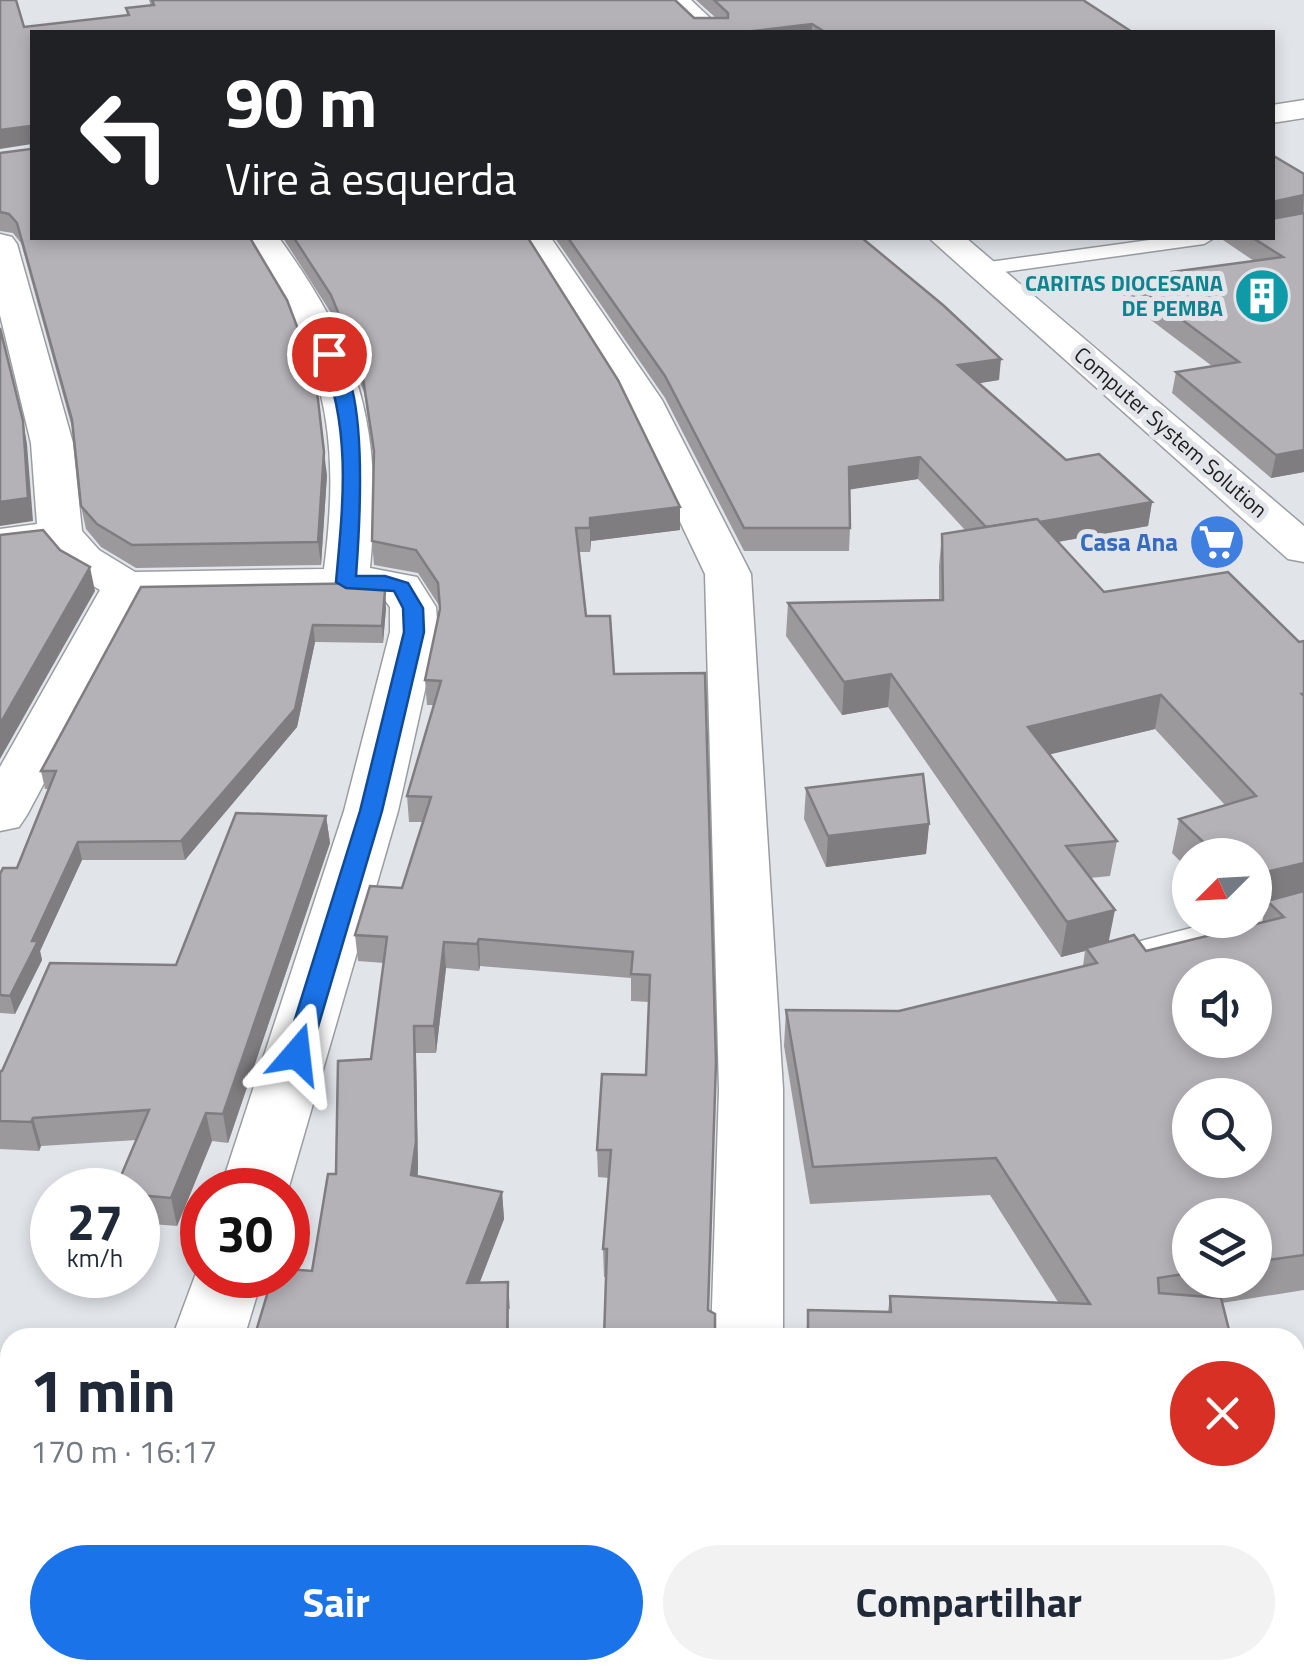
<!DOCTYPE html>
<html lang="pt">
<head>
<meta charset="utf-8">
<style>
  :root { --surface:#fff; --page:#f2f2f3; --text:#1f2937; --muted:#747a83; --accent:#1a73e8 }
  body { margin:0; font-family:"Titillium Web",sans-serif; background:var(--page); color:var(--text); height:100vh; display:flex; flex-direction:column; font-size:38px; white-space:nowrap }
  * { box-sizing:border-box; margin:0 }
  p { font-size:32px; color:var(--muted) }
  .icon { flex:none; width:55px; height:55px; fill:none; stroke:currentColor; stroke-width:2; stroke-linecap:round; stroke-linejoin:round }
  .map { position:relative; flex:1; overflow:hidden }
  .details { position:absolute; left:0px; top:1328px; width:1305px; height:352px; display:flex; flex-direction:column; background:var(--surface); border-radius:30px 30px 0 0; box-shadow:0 5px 15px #0003 }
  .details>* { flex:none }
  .hud { position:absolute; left:30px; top:30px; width:1245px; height:210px; border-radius:0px; box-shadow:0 5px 15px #0003; background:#202124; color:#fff; overflow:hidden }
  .needle { width:65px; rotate:246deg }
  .buttons { position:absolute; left:1172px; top:838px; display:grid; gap:20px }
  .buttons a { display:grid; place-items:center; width:100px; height:100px; border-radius:50%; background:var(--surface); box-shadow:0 5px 15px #0003; font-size:50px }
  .speed { position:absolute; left:30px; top:1168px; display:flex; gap:20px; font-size:50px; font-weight:700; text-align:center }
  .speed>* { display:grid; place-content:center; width:130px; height:130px; border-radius:50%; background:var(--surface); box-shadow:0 5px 15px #0003; line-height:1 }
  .speed small { font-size:25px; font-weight:400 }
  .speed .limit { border:15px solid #d22; background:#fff; color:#111 }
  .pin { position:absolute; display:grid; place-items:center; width:85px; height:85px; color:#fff; margin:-42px; border:5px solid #fff; border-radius:50%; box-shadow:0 2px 10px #0007 }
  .me { position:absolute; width:110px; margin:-55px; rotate:17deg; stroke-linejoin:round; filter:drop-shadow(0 0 8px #0008) }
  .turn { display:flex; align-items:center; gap:35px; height:210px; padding:0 30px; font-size:45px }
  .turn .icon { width:130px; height:130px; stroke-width:2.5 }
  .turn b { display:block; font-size:70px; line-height:85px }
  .round { display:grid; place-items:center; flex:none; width:105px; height:105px; border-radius:52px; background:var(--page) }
  .summary { display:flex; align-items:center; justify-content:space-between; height:170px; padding:0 30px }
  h1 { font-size:60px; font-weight:700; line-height:75px }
  .button { display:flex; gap:20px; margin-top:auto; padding:20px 30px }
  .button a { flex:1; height:115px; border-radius:60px; background:var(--accent); color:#fff; font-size:40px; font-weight:700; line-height:115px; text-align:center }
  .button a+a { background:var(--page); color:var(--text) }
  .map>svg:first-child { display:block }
</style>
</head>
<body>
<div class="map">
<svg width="1304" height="1679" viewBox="0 0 1304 1679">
  <rect width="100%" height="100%" fill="#e1e5ea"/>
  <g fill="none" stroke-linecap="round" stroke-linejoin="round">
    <g stroke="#999da1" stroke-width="3">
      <g id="service">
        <path d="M1164,238H1214L1204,244L982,275L972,269L982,263Z"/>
        <path d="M1304,899V921L1110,972L1098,968L1093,960L1098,952L1222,920H1255V912Z"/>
      </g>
    </g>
    <g stroke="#999da1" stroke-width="3">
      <g id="minor">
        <path d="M663,0H691L725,32H696Z"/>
        <path d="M1304,100V118L1272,123V105Z"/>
        <path d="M0,234L12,237L17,244L73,443L82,531L99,550L135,572L324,569C342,430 324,353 245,238H279C361,351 383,429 370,568L417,577L436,607L438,632L398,811L288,1190H220L344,811L390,632V607L382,596L142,600L27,815L19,827L0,831V767L100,590L67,570L49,549L0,555V529L37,524L31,443L0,315Z"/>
        <path d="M517,238H551L662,400L751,574L783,1089V1338H711L719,1089L705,574L622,400Z"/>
        <path d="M929,238H966L1304,526V562L1288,559Z"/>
        <path d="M202,1257V1275H263L244,1338H172Z"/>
        <path d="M1295,1435L1304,1438V1543L1295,1540Z"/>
        <path d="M72,1670H156L153,1679H69Z"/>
        <rect x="700" y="1670" width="84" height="9"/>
      </g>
    </g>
    <use href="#service" fill="#fff" fill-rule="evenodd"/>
    <use href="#minor" fill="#fff" fill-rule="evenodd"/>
  </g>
  <g fill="#9c999d" fill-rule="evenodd">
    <path d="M149,0H675L694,18H716L696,0H1083L1132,32H32L327,475L321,565L136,568L101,547L86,529L81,506L73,431L21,243L13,233L0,231V153L31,149L24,27L127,15L126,8L151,6Z"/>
    <path d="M1304,174V472L1271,478L1172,393L1176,372L1212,366L1123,299L1126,278L1254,261L1220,238H1272Z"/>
    <path d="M283,238H528L680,530L591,541L590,552H578L586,616L614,674L716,1062L606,1277H604L603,1249L609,1178L598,1177L597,1150L646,1075L649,1002L631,1001V978L480,966L479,971L446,968L436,1053H416L418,1177L502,1192L504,1219L480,1282H508L510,1309L312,1271L336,1174L371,1059L384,963L358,961L355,935L402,888L423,822H409L407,796L434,705H427L425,680L440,607L418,573L374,565L372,541L374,459L364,392L333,316Z"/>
    <path d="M555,238H862L999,380L979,383L1066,460L1152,502L1148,526L1058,542L1104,592L1299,642L1304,641V1290L1222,1303L1231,1338H806L808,1310L888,1312L890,1296L1058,1302L990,1195L810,1204L784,1046L786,1010L899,1011L1083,966L1085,951L1061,957L888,707L842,715L786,636L788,603L939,600V566L942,534L965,530L918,479L850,489V528L849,551H744L665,398ZM1155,729L1225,805L1179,819L1172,853L1190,871V855H1255V908L1266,905L1262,922L1146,951L1109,942L1090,878L1110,876L1117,841L1049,754ZM1190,1215H1255V1280H1190Z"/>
    <path d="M141,587L386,608L383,643L315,642L297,727L185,860H82L40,951L42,960L15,1014L0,1013V874L17,868L49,789H45L41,771Z"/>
    <path d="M806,788L929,824L926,854L826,867L804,819Z"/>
    <path d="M326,816L330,843L228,1143L212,1141L177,1226L138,1223L137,1140L41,1146L39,1151L0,1149V1071L176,965Z"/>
    <path d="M10,1384V1637H0V1388Z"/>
    <path d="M176,1670H433L431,1679H165Z"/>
    <rect x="581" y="1670" width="94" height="9"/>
  </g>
  <g fill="#7f7d80">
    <path d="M812,24V32H745Z"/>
    <path d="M31,126L32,144L0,149V130Z"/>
    <path d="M1304,195L1303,213L1272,221V202Z"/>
    <path d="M1001,359L999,380L956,387L958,365Z"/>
    <path d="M23,421L27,444L33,521L0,526V502Z"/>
    <path d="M1304,450V472L1271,478L1276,455Z"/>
    <path d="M324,452L327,475L321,565L318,542Z"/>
    <path d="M920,457L918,479L847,490L849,467Z"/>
    <path d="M1152,502L1148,526L987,554L990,531Z"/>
    <path d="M680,507V530L591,541L590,552V518Z"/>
    <path d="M90,567L95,591L0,759V724Z"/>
    <path d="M385,591L386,608L383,643L382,626Z"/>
    <path d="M313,625L315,642L297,727L185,860L181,841Z"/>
    <path d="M891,674L888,707L842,715L844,682Z"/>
    <path d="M1161,695L1155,729L1023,761L1028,727Z"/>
    <path d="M326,816L330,843L228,1143L223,1114Z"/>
    <path d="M929,824L926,854L826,867L828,836Z"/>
    <path d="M78,842L82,860L40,951L42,960L15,1014L10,996L32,941Z"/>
    <path d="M1304,863V892L1267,901L1266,905L1255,908V900L1262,873Z"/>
    <path d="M1115,910L1108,945L1086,948L1085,951L1061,957L1067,922Z"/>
    <path d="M479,939L480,966L479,971L477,944Z"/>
    <path d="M444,942L446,968L436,1053L434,1026Z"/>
    <path d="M414,1026L416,1053L418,1169L414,1203L411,1175Z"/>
    <path d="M206,1113L212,1141L177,1226L171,1198Z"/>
    <path d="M33,1118L41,1146L39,1151L31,1122Z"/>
    <path d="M502,1192L504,1219L469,1310L467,1283Z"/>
    <path d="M508,1282L509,1338H507Z"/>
    <path d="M292,1670H295L297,1679H290Z"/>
    <path d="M423,1670H433L431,1679H422Z"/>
  </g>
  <g fill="#b5b2b7" stroke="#7f7d80" stroke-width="2.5" fill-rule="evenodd">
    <path d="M0,0H16L24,27L129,15L126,8L154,5L152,0H675L694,18H728V13L714,0H1083L1132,32H825L812,24L745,32H32V238H250L287,300L315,374L324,452L318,542L132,545L97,524L81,506L72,420L17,223L9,214L0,212V153L31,149V126L0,130Z"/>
    <path d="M1272,155L1304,174V195L1272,202Z"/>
    <path d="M1272,204L1276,218L1304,213V450L1276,455L1176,372L1239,362L1126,278L1283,257L1253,238H1272Z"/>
    <path d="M294,238H528L618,380L680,507L590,518V528H576L586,616H610L614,674L705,673L716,1062L708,1310L715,1314V1338H604L607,1249H603L611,1150H597L602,1074L646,1075L650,975L631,974L633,952L479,939L477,944L444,942L434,1026H414L416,1142L411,1175L502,1192L467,1283L508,1282L507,1338H254L273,1275H288V1269L312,1271L328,1174H336L338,1061L371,1059L387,937L355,935L370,886L402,888L431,797L407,796L441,681L425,680L440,609L438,583L416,550L372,541L374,451L362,371L331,295Z"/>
    <path d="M568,238H862L943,305L1001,359L958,365L1066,460L1099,454L1152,502L1040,522L1037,519L986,527L920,457L849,467L850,528H744L665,376Z"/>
    <path d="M0,328L23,421L28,498L0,502Z"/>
    <path d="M1037,519L1104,592L1228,572L1299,642L1304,641V694H1302L1304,696V863L1262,873L1260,881H1255V855H1217L1179,819L1256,796L1161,695L1028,727L1117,841L1066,846L1115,910L1067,922L891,674L844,682L788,603L943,600L942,534Z"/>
    <path d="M43,530L60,550L90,567L0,724V535Z"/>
    <path d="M379,583L385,591L382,626L313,625L295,709L181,841L78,842L32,941H38L10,996L0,995V874L3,868H17L56,771H41L141,587Z"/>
    <path d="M923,774L929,824L828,836L806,788Z"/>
    <path d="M236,813L326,816L223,1114L206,1113L171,1198L138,1195V1190H115L149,1110L33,1118L31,1122L0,1121V1071H2L50,963L176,965Z"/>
    <path d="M1304,891V1255L1255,1262V1215H1190V1273L1158,1278L1159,1293L1221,1298L1231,1338H808V1310L891,1312L890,1296L1090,1304L996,1158L813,1167L786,1010L899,1011L1097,963L1086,948L1134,935L1146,951L1284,917L1267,901ZM1190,975H1255V1040H1190ZM1190,1095H1255V1160H1190Z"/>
    <path d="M2,1384H10V1616H0L1,1557H0V1388Z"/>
    <path d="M1295,1634H1304V1679H824V1670H1295Z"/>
    <path d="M176,1670H292L290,1679H165L167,1671L176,1672Z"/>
    <path d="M365,1670H423L422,1676Z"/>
    <path d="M581,1670H675L674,1678L580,1672Z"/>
  </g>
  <path fill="#1a73e8" stroke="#114b97" stroke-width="2.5" d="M329,350C372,370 359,534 356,576H385L408,583L423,608L424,632L382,811L310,1054L297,1063L284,1054L360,811L404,632L403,608L394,591L346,588L336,582C343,504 352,429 321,354Z"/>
  <defs>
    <g id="building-disc" transform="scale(2.875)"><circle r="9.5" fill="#0f9aa8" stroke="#e1e5ea"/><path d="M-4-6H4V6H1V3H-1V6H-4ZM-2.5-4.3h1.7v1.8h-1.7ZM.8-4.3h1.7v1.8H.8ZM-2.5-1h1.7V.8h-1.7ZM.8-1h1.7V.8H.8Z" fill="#fff"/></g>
    <g id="supermarket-disc" transform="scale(2.875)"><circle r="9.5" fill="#3f7fe0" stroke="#e1e5ea"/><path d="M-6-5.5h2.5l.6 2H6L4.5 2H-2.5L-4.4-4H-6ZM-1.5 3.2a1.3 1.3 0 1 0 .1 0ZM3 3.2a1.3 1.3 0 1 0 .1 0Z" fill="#fff"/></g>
  </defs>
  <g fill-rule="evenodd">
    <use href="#building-disc" x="1262" y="296"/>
    <use href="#supermarket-disc" x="1217" y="542"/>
  </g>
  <g text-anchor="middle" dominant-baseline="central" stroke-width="10" stroke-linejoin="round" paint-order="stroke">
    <g font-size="22" font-weight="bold" fill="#0d838f" stroke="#e1e5ea" text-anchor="end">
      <text x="1223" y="283">CARITAS DIOCESANA<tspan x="1223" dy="25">DE PEMBA</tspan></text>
    </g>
    <g font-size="22" fill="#1c1d1f" stroke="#e1e5ea">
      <text transform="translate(1171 432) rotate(41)">Computer System Solution</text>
    </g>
    <g font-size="25" font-weight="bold" fill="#366cbe" stroke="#e1e5ea" text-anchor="end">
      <text x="1178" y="542">Casa Ana</text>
    </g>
  </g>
</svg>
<div class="buttons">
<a><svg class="needle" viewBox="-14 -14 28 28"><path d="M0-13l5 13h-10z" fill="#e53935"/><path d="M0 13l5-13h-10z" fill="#747a83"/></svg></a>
<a><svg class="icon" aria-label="sound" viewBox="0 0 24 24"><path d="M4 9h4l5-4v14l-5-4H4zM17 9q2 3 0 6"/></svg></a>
<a><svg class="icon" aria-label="search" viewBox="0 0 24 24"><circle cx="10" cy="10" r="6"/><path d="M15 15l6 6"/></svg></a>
<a><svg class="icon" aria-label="layers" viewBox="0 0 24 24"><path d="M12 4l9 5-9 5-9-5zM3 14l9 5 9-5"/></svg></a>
</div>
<div class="speed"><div>27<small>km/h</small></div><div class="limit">30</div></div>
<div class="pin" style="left:329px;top:354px;background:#d93025"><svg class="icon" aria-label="arrive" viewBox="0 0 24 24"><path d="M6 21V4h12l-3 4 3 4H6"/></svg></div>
<svg class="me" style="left:297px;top:1054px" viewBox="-20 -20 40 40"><path d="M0-17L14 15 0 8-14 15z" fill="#1a73e8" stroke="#fff" stroke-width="4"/></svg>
<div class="hud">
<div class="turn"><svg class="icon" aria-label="left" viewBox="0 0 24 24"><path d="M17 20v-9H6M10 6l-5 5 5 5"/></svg><div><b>90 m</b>Vire à esquerda</div></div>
</div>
<section class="details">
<div class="summary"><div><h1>1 min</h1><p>170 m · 16:17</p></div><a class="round" style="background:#d93025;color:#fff"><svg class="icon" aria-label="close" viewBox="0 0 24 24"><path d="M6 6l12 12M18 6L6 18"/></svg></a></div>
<div class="button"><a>Sair</a><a>Compartilhar</a></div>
</section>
</div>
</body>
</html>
